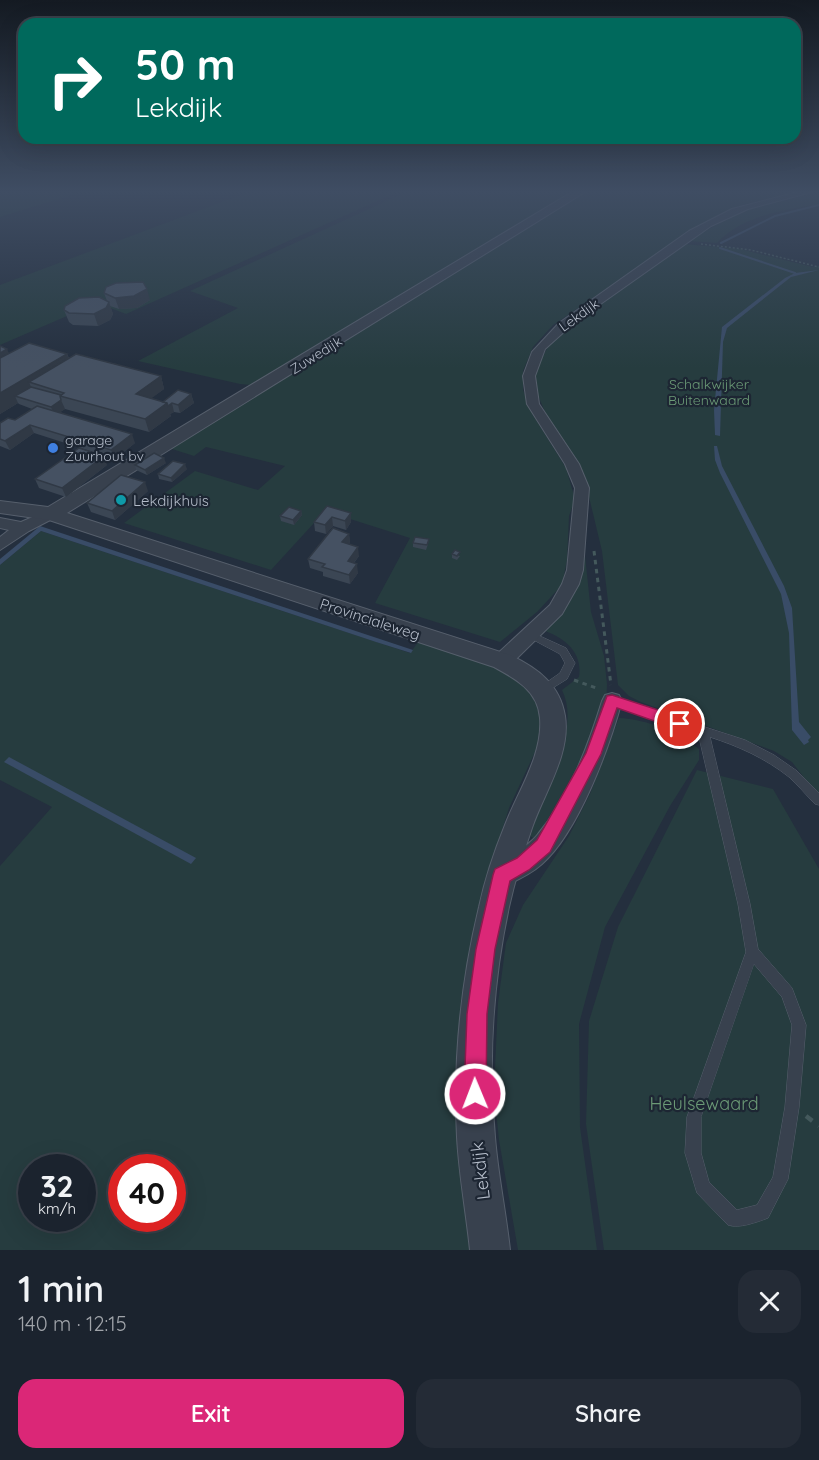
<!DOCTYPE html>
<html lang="en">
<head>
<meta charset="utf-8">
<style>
  :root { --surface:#1b232e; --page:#242b36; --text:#f1f3f6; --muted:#a0a4aa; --line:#39404a; --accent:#db2777 }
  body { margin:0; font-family:Quicksand,sans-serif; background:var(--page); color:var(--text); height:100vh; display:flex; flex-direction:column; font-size:22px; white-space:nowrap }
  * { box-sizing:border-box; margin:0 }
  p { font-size:20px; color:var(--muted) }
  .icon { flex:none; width:33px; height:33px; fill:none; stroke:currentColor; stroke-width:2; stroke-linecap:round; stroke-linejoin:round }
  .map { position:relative; height:1250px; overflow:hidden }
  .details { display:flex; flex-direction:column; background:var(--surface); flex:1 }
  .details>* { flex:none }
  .hud { position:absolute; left:18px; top:18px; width:783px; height:126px; border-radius:18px; box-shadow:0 6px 24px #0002,0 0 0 2px var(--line); background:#00695c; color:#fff; overflow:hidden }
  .speed { position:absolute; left:18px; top:1154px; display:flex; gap:12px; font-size:30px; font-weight:700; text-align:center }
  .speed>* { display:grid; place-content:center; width:78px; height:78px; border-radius:50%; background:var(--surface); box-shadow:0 6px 24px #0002,0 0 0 2px var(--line); line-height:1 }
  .speed small { font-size:15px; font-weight:400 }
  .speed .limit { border:9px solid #d22; background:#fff; color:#111 }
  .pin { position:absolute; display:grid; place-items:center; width:51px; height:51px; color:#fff; margin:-26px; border:3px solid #fff; border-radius:50%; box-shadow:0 2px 6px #0007 }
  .me { position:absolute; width:66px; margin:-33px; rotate:359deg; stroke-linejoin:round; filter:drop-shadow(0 0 4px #0008) }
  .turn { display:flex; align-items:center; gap:21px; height:126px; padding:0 18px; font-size:27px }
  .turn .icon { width:78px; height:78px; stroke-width:2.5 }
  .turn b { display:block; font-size:42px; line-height:51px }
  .round { display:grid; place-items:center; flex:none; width:63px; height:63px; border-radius:18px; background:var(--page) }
  .overview { display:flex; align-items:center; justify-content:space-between; height:102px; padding:0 18px }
  h1 { font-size:36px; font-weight:600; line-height:45px }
  .primary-button { display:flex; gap:12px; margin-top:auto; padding:12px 18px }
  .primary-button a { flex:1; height:69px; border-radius:18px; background:var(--accent); color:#fff; font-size:24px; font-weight:600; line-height:69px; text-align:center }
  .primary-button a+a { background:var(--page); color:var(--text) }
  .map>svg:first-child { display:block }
</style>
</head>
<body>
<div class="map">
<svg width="819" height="1250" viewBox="0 0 819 1250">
  <rect width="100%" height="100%" fill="#242f3e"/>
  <g fill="#263c3f" fill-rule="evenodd">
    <path d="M0,193V192L78,193L0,217Z"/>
    <path d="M246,193H395L126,314L97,303L0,345V285Z"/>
    <path d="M404,193H576L260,386L240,384L138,361L238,308L190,291Z"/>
    <path d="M584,193H801L744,204L697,227L553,325L533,347L523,371V390L533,415L566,468L575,499L569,516L567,560L562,585L537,612L500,642L375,603L410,538L325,511L271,570L124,523L195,471L258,490L285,466L206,447L194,456L169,448Z"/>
    <path d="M819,193V204C783,210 742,216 717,243L688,241L743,210Z"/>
    <path d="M683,244L740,249L813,267L819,266V797L792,762L774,751L641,702L629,696L618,685L602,551L584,476L545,412L537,393L535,371L549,345L568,327Z"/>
    <path d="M41,531L410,653L419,641L507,672L521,681L540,706L541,739L509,808L492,862L475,1250H0V866L52,807L0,780V565ZM32,1167H82V1218H32ZM122,1167H172V1218H122Z"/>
    <path d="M583,537L591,612L604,656L607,684L606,711L588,749L536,840L529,835C539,792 583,733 562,690L579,677C583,652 564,637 542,630C578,601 577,580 583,537Z"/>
    <path d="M619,718C646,719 678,732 699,749V760L670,806L605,927L579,1024L580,1127L597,1250H518L499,1140L494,1090L498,1003L506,943L523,905L569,836L590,794Z"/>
    <path d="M697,770L773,789L819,869V1250H604L586,1124L589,1021L618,927Z"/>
  </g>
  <g fill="#394c67">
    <path d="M819,270L791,277L727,328L723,342L720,436L715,435L714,410L722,327L785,278L795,273Z"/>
    <path d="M714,446H717L722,466L784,586L792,608L799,722L811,737L808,740L809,742L804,745L792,730L789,633L781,594L720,473L715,460Z"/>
    <path d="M40,526L413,650L411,653L376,642L41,531L0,565V559Z"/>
    <path d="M9,757L196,858L191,864L4,762Z"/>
  </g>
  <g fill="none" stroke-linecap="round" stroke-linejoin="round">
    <g stroke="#394c67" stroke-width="2">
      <path d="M721,243L775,216L819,205"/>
      <path d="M720,248L795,273"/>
    </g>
    <g stroke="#565f6c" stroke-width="1">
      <g id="service">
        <path d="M531,632L566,648L575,663L567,679L543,694L540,693L538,690L540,687L560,673L565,663L560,654L528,637L526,635L528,633Z"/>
        <path d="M612,697L745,740L774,755L797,771L819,793V805L815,804C806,795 798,785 789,777C765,758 738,746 710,737L750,904L758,949L792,988L806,1025L799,1107L788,1179L768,1218C757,1222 739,1229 728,1225L697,1193L685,1153L687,1117L746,952L738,904L698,733L609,704L607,701L609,698ZM754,964L782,997L792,1025L785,1107L773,1177L757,1205L737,1210L709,1182L701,1153V1117Z"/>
      </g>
    </g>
    <g stroke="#565f6c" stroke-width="2">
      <g id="minor">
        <path d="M798,192H812L748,209L711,226L575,322L545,349L535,376L539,404L579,464L589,488L583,570L579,584L562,614L509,666L502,668L495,666L493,661L495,656L550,605L562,584L567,570L575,488L565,464L527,404L523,376L532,352L559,323L689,231L732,209Z"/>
        <path d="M51,509L56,511L59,514L56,517L29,531L0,550V537L9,530L0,528V518L21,522Z"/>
        <path d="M612,693L619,695L622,701C609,748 579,831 542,864C531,874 516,881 502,887L494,883L490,875C496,862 526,850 538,834C569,797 588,746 602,701L605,695Z"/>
      </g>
    </g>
    <g stroke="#565f6c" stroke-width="2">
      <path id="tertiary" d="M572,192H585L67,513L510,655C537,668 560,684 565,716C571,754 544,793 532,828C523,854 515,880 509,907C493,982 488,1061 495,1137C498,1175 506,1212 510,1250H470C466,1212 459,1175 457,1137C453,1060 461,982 479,907C485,879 494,852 505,825C518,791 543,755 540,718C538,691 516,679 494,667L49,520L0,513V501L48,507Z"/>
    </g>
    <path stroke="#44595c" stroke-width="1.5" stroke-dasharray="2 2" stroke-linecap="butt" d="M701,244L751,250L819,267"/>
    <g stroke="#44595c" stroke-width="3" stroke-dasharray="4.5 4.5" stroke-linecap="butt">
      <path d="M594,551L611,685"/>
      <path d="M574,680L599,689"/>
    </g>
    <path stroke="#44595c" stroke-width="4.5" stroke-dasharray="8 8" stroke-linecap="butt" d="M806,1116L819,1126"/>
    <use href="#service" fill="#38414e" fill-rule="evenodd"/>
    <use href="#minor" fill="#38414e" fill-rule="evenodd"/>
    <use href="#tertiary" fill="#38414e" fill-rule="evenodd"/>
  </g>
  <g fill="#3b4654">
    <path d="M104,293L150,300L137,308L119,309L110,306L113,314L110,320L98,326L73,325L69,322L64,310L107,301Z"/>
    <path d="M0,346L9,353L67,354L69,358L161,376L164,389L151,398L163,402L191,394L194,403L180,413L174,412L170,414L171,416L149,432L65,409L60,412L135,443L115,459L34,433L10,450L0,446V423L15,420L32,409L19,404L18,403L0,414Z"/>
    <path d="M166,463L147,475L136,470L135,465Z"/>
    <path d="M107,465L66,497L39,488L35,479Z"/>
    <path d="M187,469L172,482L159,479L158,474Z"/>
    <path d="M148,491L115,520L91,512L87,503Z"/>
    <path d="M327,506L351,513V522L346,530L333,526L326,534L315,531L314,522Z"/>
    <path d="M301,511L302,515L294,525L281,521L280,516Z"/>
    <path d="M349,534L350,543L349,544L359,556L354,563L358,573L350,584L323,576V572L310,568L308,559Z"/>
    <path d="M429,539L428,544L426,550L413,547V543Z"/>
    <path d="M452,554L460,556L457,560L452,558Z"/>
  </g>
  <g fill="#303945">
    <path d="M147,289L150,300L137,308L119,309L115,298Z"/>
    <path d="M109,302L113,314L110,320L98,326L94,314Z"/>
    <path d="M7,349L13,362L0,368V353Z"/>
    <path d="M67,354L73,370L29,382L34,394L15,396L18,403L0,414V393Z"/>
    <path d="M161,376L164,389L140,407L136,394Z"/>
    <path d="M191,394L194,403L180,413L178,405Z"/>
    <path d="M61,400L65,409L55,416L51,407Z"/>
    <path d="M167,403H172L174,412L170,414L171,416L149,432L145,419Z"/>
    <path d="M30,425L34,433L10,450L5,441Z"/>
    <path d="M132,434L135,443L115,459L111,450Z"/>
    <path d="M104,456L107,465L66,497L62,488Z"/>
    <path d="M164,458L166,463L147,475L145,470Z"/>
    <path d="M185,464L187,469L172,482L171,478Z"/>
    <path d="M145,482L148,491L115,520L112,511Z"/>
    <path d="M301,511L302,515L294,525L293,520Z"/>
    <path d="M351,513V522L346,530L345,521Z"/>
    <path d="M332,517L333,526L326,534L325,525Z"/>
    <path d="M349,534L350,543L343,551L342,542Z"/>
    <path d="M358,547L359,556L348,570V561Z"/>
    <path d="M357,564L358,573L350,584L349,575Z"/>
  </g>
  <g fill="#455162" stroke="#303945" stroke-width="1.5">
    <path d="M143,282L147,289L134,296L115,298L104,293L106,287L116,283Z"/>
    <path d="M99,297L109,302L106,308L94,314L69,313L64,310L65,306L79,298Z"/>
    <path d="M29,343L67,354L0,393V358Z"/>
    <path d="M0,346L7,349L0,353Z"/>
    <path d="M76,354L161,376L136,394L167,403L145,419L60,396L64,393L29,382Z"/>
    <path d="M31,387L61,395L60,396L61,400L51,407L15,396Z"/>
    <path d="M178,390L191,394L178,405L172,403L168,406L167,403L163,402Z"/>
    <path d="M37,406L132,434L111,450L30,425L5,441L0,439V423L8,418L15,420Z"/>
    <path d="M79,448L104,456L62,488L35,479Z"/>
    <path d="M154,453L164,458L145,470L135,465Z"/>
    <path d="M173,461L185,464L171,478L158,474Z"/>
    <path d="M121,475L145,482L112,511L87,503Z"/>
    <path d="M327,506L351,513L345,521L332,517L325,525L314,522Z"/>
    <path d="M289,507L301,511L293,520L280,516Z"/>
    <path d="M333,528L349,534L342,542L358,547L348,561L357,564L349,575L322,567L325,564L308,559Z"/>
    <path d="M415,537L429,539L427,545L413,543Z"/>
    <path d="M455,550L460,552L457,556L452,554Z"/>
  </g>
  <linearGradient id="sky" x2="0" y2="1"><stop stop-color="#141a22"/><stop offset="0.52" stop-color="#3f4d63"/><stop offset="1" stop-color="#3f4d63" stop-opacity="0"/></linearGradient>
  <rect width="819" height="368" fill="url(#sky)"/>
  <path fill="#db2777" stroke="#8e194d" stroke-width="1.5" d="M612,695L686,719L688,724L680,730L617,708L601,754L550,852L529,870L510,881L495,949L487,1014L486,1094L482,1101L475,1104L467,1101L464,1094L467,1014L476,949L493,875L495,869L517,858L537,840L586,753L607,696Z"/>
  <circle fill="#3f7fe0" stroke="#1d2633" stroke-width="2" cx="53" cy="448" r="6"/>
  <circle fill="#0f9aa8" stroke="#1d2633" stroke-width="2" cx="121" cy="500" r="6"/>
  <g text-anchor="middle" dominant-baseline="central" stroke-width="4.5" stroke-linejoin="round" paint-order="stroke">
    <g font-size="14" fill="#b4bcc9" stroke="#1d2633">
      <text transform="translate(579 315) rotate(-36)">Lekdijk</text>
      <text transform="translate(316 355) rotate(-32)">Zuwedijk</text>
    </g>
    <g font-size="14" fill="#6b9a76" stroke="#1d2633">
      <text x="709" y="384">Schalkwijker<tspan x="709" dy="16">Buitenwaard</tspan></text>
    </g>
    <g font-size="14" fill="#b4bcc9" stroke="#1d2633" text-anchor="start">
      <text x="65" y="440">garage<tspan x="65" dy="16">Zuurhout bv</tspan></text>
    </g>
    <g font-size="15" fill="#b4bcc9" stroke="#1d2633" text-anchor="start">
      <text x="133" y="500">Lekdijkhuis</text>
    </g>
    <g font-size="15" fill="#b4bcc9" stroke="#1d2633">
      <text transform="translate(370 619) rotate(18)">Provincialeweg</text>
    </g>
    <g font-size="18" fill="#6b9a76" stroke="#1d2633">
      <text x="704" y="1103">Heulsewaard</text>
    </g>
    <g font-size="18" fill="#b4bcc9" stroke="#1d2633">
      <text transform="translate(480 1171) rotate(-97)">Lekdijk</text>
    </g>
  </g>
</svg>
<div class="speed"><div>32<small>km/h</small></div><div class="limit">40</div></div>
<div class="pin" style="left:680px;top:724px;background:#d93025"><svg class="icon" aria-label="arrive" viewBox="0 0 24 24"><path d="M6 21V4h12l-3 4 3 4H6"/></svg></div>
<svg class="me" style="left:475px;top:1094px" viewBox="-20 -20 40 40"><circle r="17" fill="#db2777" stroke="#fff" stroke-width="3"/><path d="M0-11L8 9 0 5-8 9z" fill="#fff"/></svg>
<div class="hud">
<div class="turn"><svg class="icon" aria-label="right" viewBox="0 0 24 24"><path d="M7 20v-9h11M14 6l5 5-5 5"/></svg><div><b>50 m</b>Lekdijk</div></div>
</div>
</div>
<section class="details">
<div class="overview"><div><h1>1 min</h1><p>140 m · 12:15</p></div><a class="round"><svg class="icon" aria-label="close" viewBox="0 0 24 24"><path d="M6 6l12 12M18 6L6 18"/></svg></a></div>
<div class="primary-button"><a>Exit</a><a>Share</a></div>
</section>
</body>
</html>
